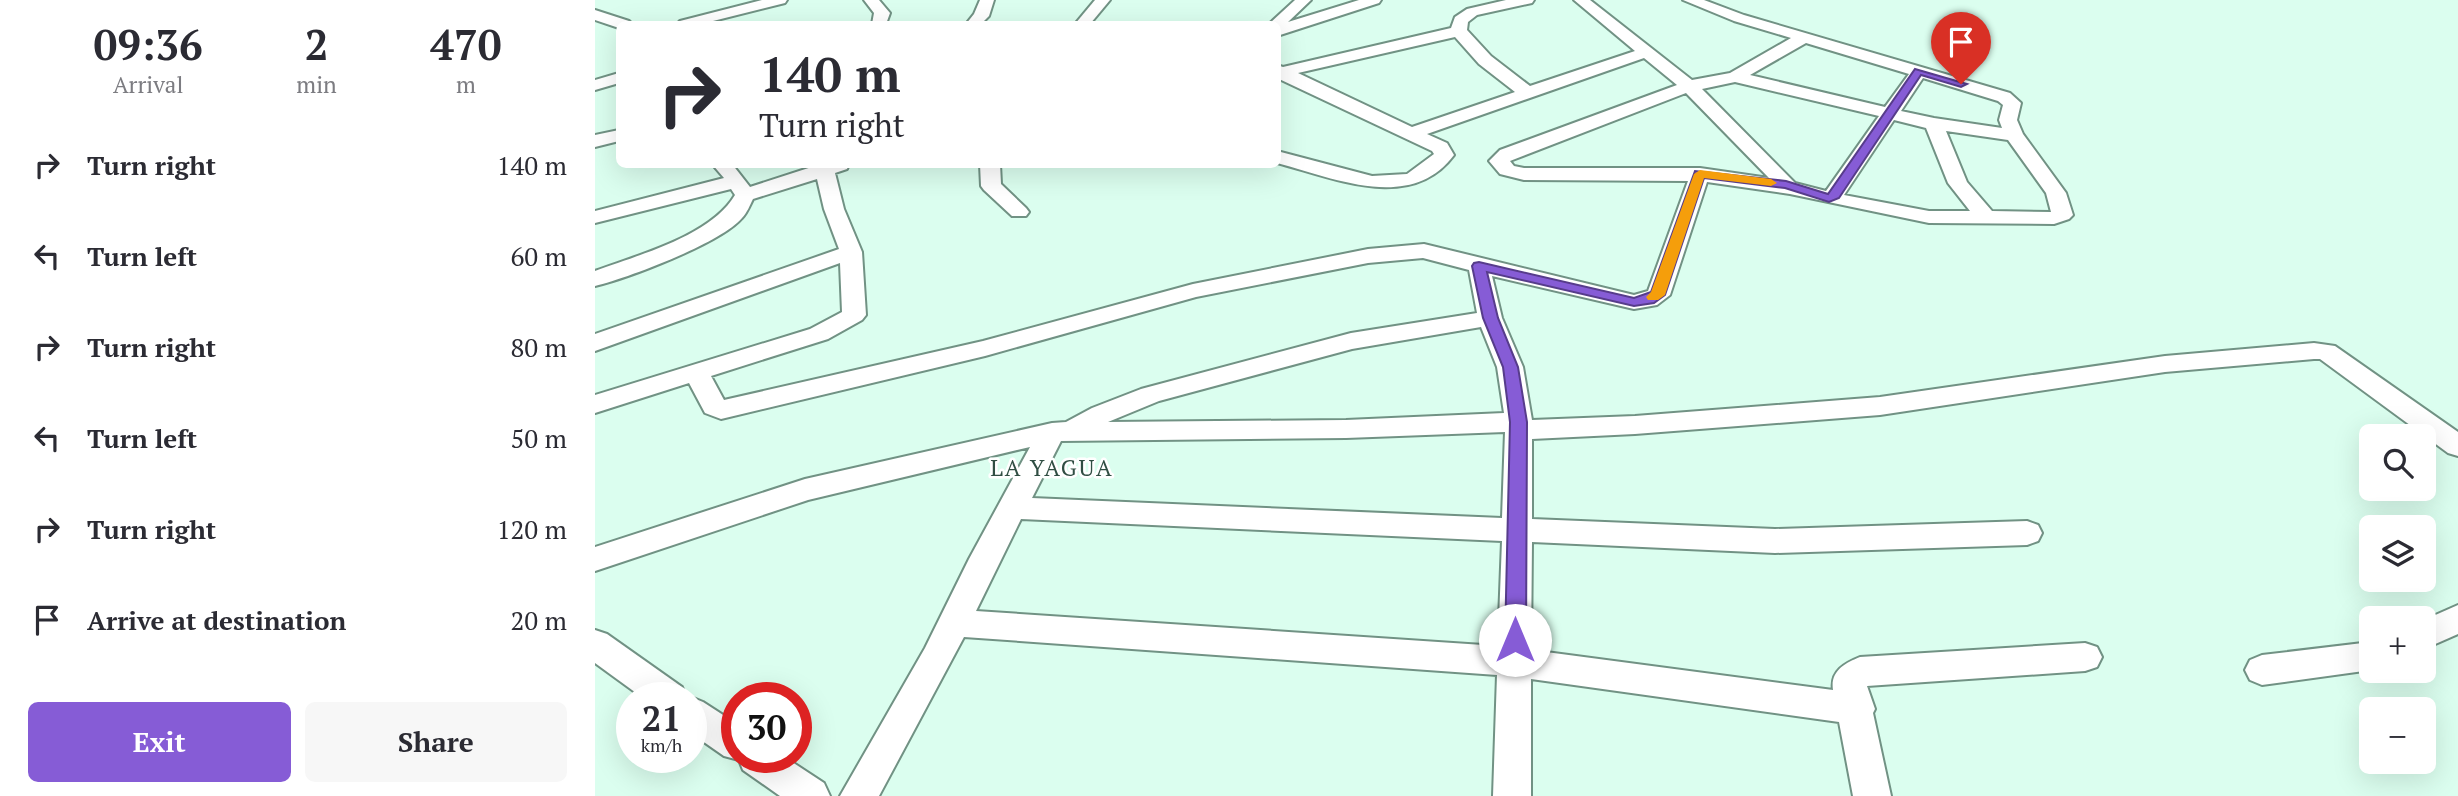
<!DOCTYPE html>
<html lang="en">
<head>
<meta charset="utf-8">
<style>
  :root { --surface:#fff; --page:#f7f7f7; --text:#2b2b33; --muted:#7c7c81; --accent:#865cd6 }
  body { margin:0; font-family:"PT Serif",serif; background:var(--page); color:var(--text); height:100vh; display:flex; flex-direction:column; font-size:26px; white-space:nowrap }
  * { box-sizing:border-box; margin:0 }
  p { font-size:23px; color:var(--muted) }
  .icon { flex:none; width:38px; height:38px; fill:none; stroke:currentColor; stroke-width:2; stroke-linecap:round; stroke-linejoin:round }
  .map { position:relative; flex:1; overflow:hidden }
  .details { display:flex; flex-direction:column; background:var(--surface); width:595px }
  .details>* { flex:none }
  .guide { position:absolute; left:21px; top:21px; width:665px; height:147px; border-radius:10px; box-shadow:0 7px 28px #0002; background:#fff; color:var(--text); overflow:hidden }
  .fabs { position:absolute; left:1764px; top:424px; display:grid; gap:14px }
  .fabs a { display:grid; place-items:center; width:77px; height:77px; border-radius:10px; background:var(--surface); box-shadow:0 7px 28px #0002; font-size:35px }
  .speed { position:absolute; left:21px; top:682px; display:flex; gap:14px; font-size:35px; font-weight:700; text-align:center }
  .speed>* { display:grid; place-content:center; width:91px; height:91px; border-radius:50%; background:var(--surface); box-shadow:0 7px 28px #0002; line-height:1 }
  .speed small { font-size:18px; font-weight:400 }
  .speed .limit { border:10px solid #d22; background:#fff; color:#111 }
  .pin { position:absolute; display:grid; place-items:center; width:60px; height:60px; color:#fff; margin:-72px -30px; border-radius:50% 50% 50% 0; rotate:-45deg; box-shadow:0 0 7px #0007 }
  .pin .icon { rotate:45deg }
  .me { position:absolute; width:77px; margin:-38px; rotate:0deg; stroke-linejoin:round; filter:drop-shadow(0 0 5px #0008) }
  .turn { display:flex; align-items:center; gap:24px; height:147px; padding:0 28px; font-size:32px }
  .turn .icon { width:91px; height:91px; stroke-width:2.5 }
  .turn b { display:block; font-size:49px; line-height:60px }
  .eta { display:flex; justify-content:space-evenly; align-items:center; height:119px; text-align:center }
  .eta b { font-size:42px; font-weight:700; line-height:49px }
  .button { display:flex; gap:14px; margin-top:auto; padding:14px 28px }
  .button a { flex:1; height:80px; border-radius:10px; background:var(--accent); color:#fff; font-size:28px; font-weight:700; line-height:80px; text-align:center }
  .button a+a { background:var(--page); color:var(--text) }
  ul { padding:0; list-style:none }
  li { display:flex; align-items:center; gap:21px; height:91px; padding:0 28px }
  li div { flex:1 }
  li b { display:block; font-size:26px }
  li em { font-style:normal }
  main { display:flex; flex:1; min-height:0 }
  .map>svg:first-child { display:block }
</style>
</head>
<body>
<main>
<section class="details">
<div class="eta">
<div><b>09:36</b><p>Arrival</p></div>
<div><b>2</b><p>min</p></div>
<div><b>470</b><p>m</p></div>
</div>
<ul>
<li><svg class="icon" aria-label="right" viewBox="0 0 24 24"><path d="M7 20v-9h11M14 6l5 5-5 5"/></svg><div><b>Turn right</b></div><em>140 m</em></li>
<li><svg class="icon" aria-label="left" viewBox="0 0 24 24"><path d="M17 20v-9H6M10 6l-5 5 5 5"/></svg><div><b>Turn left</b></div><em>60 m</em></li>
<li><svg class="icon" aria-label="right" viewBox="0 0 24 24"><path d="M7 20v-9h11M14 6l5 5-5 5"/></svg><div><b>Turn right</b></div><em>80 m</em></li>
<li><svg class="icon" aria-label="left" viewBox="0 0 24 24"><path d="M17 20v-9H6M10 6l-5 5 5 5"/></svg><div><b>Turn left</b></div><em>50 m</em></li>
<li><svg class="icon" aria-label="right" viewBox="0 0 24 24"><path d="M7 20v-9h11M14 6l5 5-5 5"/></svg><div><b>Turn right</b></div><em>120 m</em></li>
<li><svg class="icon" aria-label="arrive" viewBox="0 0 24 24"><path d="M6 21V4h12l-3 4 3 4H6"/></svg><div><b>Arrive at destination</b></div><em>20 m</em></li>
</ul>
<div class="button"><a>Exit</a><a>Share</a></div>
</section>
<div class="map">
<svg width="1863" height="796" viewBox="0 0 1863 796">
  <rect width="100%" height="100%" fill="#dbfeef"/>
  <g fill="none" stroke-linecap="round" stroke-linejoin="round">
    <g stroke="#719284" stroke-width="4">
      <g id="street">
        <path d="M167,0H192L190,3L106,24H82L85,21Z"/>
        <path d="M269,0H284L295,13L291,24H277L279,13Z"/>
        <path d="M385,0H399L394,16L386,24H371L379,14Z"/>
        <path d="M500,0H515L495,24H480Z"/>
        <path d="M700,0H716L693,22L764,0H786L784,3L682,36V24H674Z"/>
        <path d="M911,0H939L937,3L882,15L873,22L872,30L896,56L935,86L1040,51L979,0H995L1097,80L1135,73L1196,38L1139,21L1088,0H1109L1149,15L1415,93L1426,103L1422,120L1428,134L1471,193L1478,215L1474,219L1459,224L1334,223L1195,194L1112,182L1075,295L1062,305L1039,309L897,276L907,318L928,367L937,420L1040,416L1285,397L1570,356L1719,343L1740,346L1863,432V456L1853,453L1725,359H1719L1570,372L1285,415L1040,434L937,439V519L1180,529L1432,521L1443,525L1447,533L1443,541L1432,545L1180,553L937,542L936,650L1238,690C1235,671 1250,663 1265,657L1490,643L1502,647L1507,657L1502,667L1490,671L1272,686L1280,709L1278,713L1296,796H1258L1244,722L936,679V796H898L902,675L369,637L284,796H245L330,648L374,559L435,447L213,500L0,571V547L210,479L457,423L471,422L497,408L546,389L756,333L882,313L874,270L828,258L773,263L601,297L390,356L126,419L110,413L94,383L0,413V395L215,329L247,312L245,263L0,351V334L244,249L229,209L222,179L158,199C155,205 152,213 147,218C126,243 33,278 0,286V271C43,255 116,236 140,195L136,189L0,223V211L129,178L117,164H137L155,187L226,164H254L252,169L240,173L249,209L267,252L271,315L267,320L233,339L116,376L129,400L388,341L598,284L773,249L829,244L1039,295L1053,291L1093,181L929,180L905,174L894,161L905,150L1082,85L1049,58L832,134L852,143L859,155C816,213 739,178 682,163V151L777,176L812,174L839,154L837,151L682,78V65L688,67L856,28L860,17L872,9ZM860,37L884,64L920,92L817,127L703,73ZM1211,43L1314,74L1290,107L1155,75ZM1328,78L1403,101L1408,105L1404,120L1407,128L1339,118L1306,111ZM1140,82L1284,116L1231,191L1200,183L1107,89ZM1091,93L1174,178L1105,168H929L919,166L915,161ZM1299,120L1331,128L1353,183L1375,211H1334L1249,195ZM1351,131L1413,140L1451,193L1456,212L1397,211L1372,182ZM886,327L902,367L909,413L751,420L513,422L564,401L757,349ZM910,432L907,518L437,498L466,441L751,438ZM426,519L907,541L903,646L381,611Z"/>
        <path d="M0,10L34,21L37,24H24V28L0,20Z"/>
        <path d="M24,73V83L0,90V80Z"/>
        <path d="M24,130V141L0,147V135Z"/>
        <path d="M385,164H405L406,184L431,208L434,212L431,216H417L389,190L386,186Z"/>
        <path d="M1863,605V634L1829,649V620Z"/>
        <path d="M0,630L12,634L87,687L92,698H48L0,663Z"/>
        <path d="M1776,642V670L1667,685L1655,680L1650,670L1655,660L1667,655Z"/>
        <path d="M96,697L108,702L142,724V758H191L229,783L235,796H185L148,770L144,760L129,756L96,733V698H93Z"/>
      </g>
    </g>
    <use href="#street" fill="#fff" fill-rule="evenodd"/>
  </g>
  <path fill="#865cd6" stroke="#573c8b" stroke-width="2" d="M1320,69L1372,84L1366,87L1326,75L1244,198L1234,202L1190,188L1109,178L1070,295L1059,303L1039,306L892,272L903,318L923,367L932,422L931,640L928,646L920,649L913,646L910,640L915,422L908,367L888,318L877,266L879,263L884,262L1039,298L1056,292L1100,171L1191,181L1233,194Z"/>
  <path fill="#f59e0b" d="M1105,170L1176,179L1182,183L1176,186L1109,178L1070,295L1063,300H1053L1051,297L1056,292L1099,174Z"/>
  <g text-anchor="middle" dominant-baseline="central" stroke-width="5" stroke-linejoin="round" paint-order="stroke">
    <g font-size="23" letter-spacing="2" fill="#304e43" stroke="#fff">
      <text x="457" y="467">LA YAGUA</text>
    </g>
  </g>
</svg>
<div class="fabs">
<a><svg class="icon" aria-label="search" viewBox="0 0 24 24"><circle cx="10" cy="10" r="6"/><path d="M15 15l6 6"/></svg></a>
<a><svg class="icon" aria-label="layers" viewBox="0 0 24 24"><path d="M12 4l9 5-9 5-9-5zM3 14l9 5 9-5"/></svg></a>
<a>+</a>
<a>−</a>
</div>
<div class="speed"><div>21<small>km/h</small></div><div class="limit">30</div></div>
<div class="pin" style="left:1366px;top:84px;background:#d93025"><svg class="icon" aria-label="arrive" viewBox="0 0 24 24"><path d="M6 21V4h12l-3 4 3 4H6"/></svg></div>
<svg class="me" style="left:920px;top:640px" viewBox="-20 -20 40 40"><circle r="19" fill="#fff"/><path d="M0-13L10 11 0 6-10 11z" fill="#865cd6"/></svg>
<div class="guide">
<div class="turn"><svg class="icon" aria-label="right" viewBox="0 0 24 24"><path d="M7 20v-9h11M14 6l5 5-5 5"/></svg><div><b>140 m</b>Turn right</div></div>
</div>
</div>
</main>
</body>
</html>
